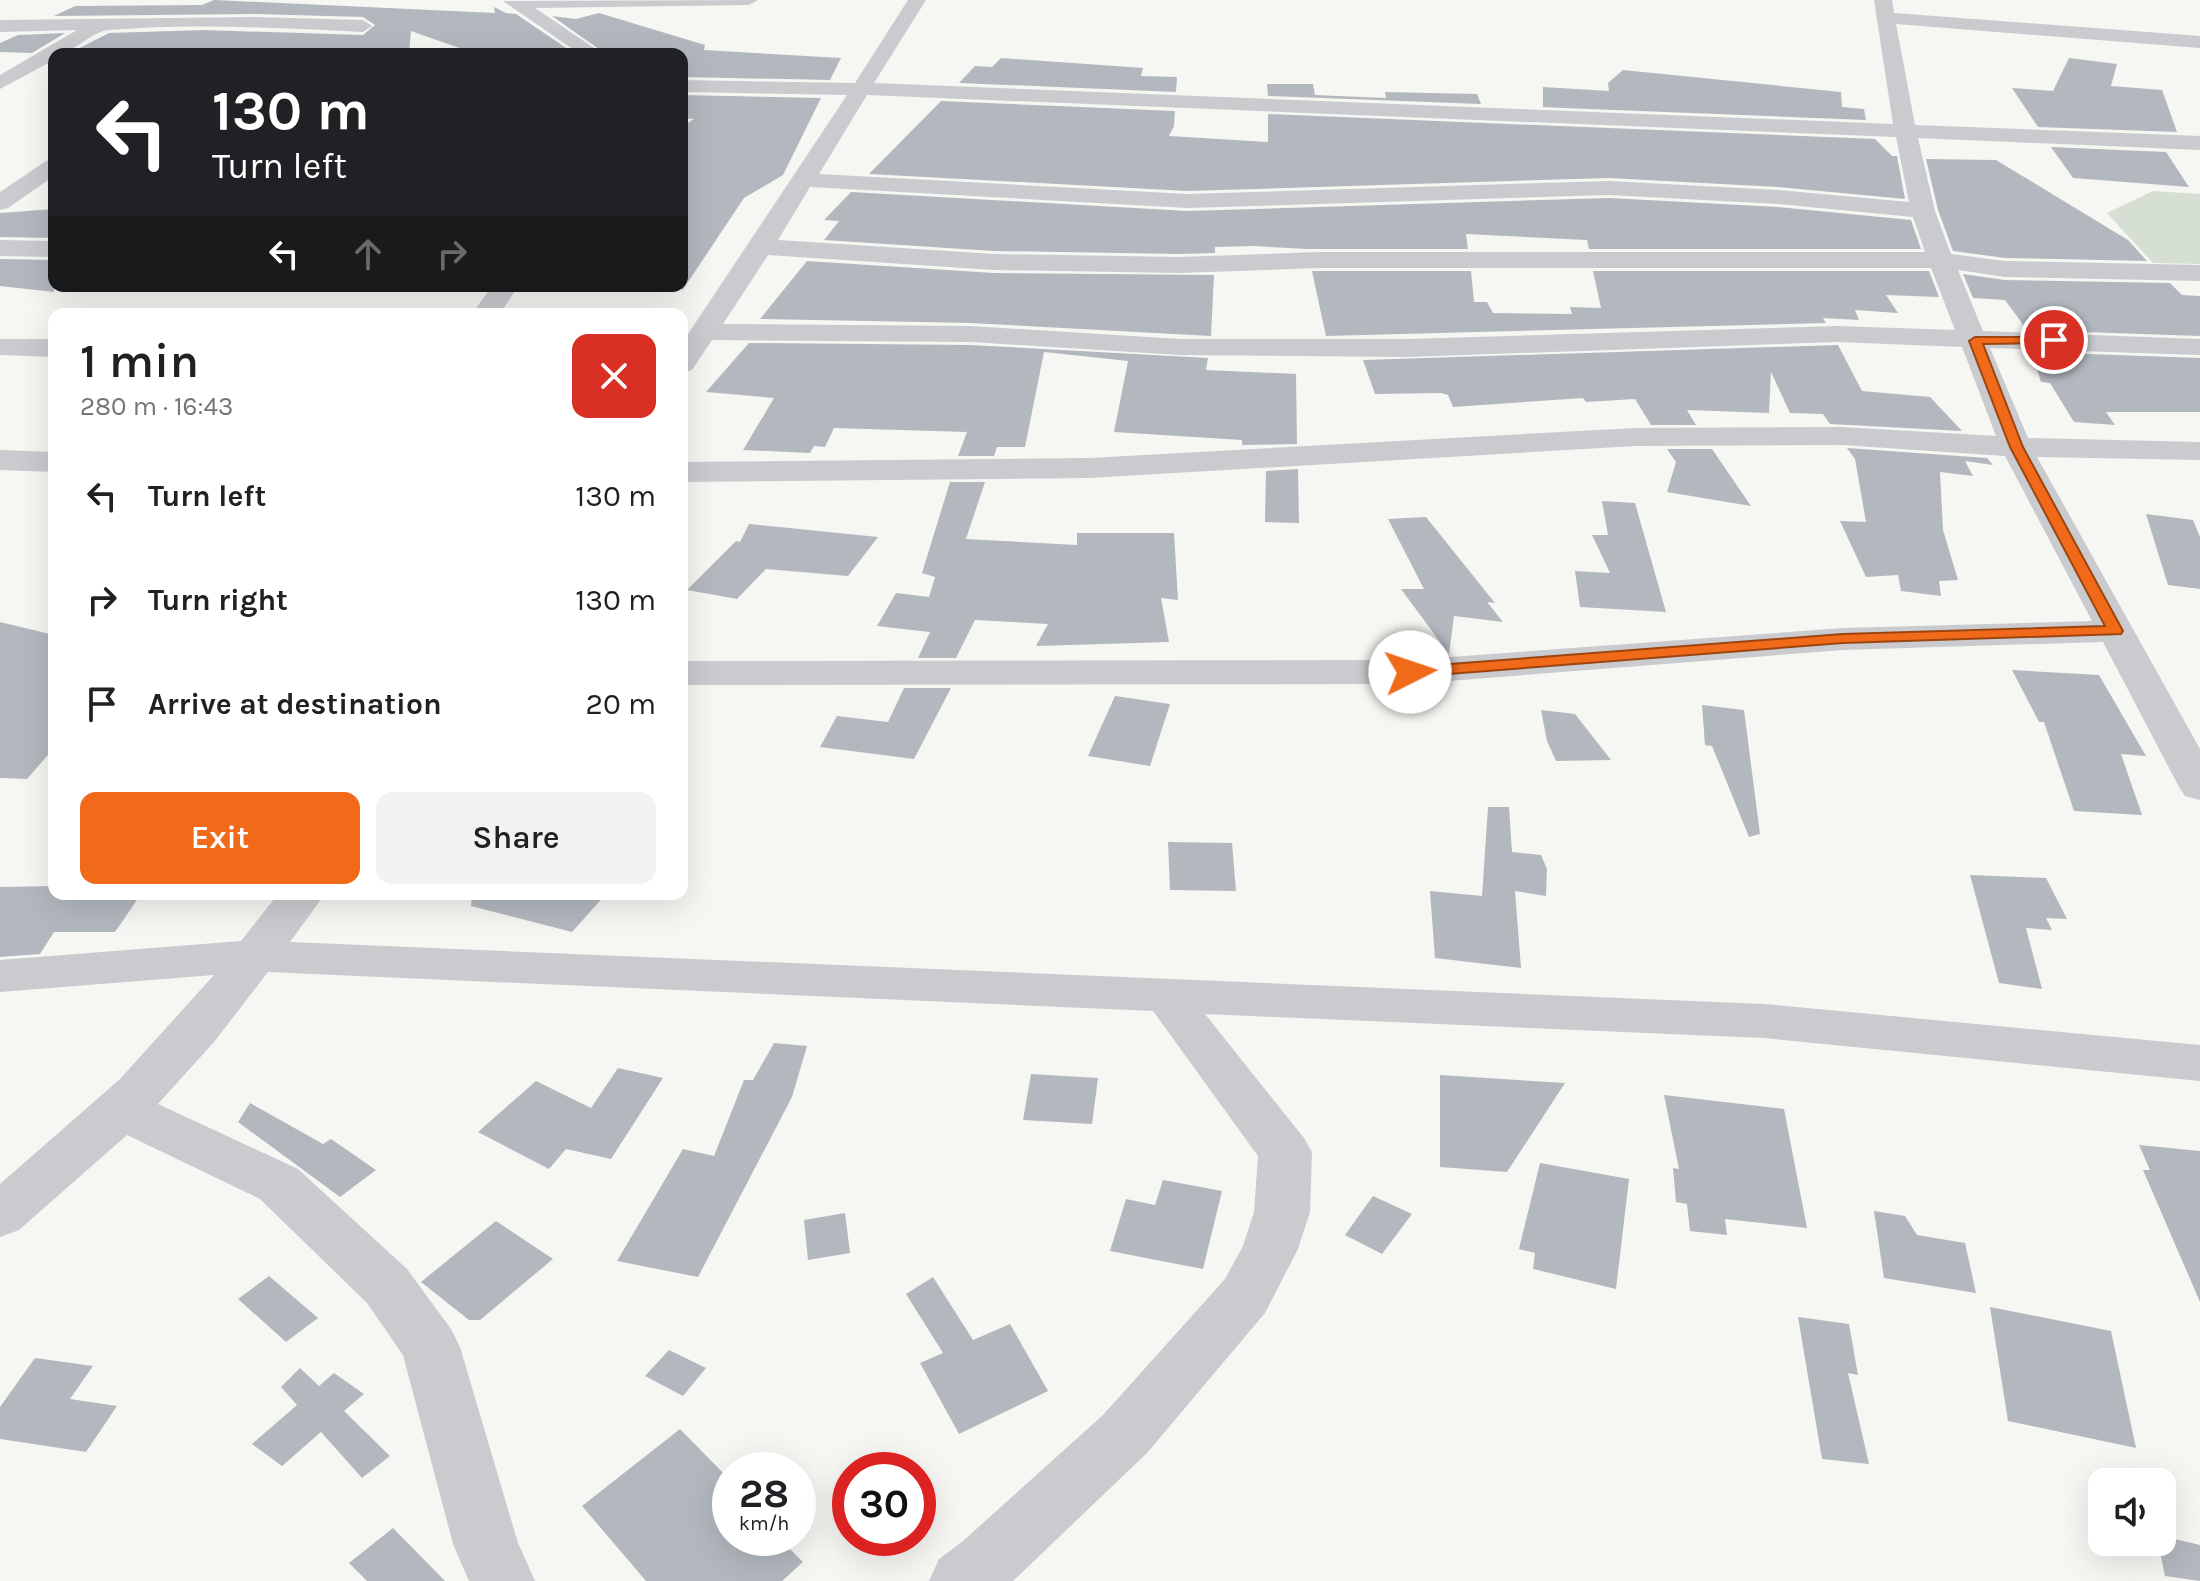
<!DOCTYPE html>
<html lang="en">
<head>
<meta charset="utf-8">
<style>
  :root { --surface:#fff; --page:#f2f2f2; --text:#202124; --muted:#757577; --accent:#f06a1a }
  body { margin:0; font-family:Karla,sans-serif; background:var(--page); color:var(--text); height:100vh; display:flex; flex-direction:column; font-size:30px; white-space:nowrap }
  * { box-sizing:border-box; margin:0 }
  p { font-size:26px; color:var(--muted) }
  .icon { flex:none; width:44px; height:44px; fill:none; stroke:currentColor; stroke-width:2; stroke-linecap:round; stroke-linejoin:round }
  .map { position:relative; flex:1; overflow:hidden }
  .details { position:absolute; left:48px; top:308px; width:640px; height:592px; display:flex; flex-direction:column; background:var(--surface); border-radius:16px; box-shadow:0 8px 32px #0002 }
  .details>* { flex:none }
  .guide { position:absolute; left:48px; top:48px; width:640px; height:244px; border-radius:16px; box-shadow:0 8px 32px #0002; background:#202124; color:#fff; overflow:hidden }
  .buttons { position:absolute; left:2088px; top:1468px; display:grid; gap:16px }
  .buttons a { display:grid; place-items:center; width:88px; height:88px; border-radius:16px; background:var(--surface); box-shadow:0 8px 32px #0002; font-size:40px }
  .speed { position:absolute; left:712px; top:1452px; display:flex; gap:16px; font-size:40px; font-weight:700; text-align:center }
  .speed>* { display:grid; place-content:center; width:104px; height:104px; border-radius:50%; background:var(--surface); box-shadow:0 8px 32px #0002; line-height:1 }
  .speed small { font-size:20px; font-weight:400 }
  .speed .limit { border:12px solid #d22; background:#fff; color:#111 }
  .pin { position:absolute; display:grid; place-items:center; width:68px; height:68px; color:#fff; margin:-34px; border:4px solid #fff; border-radius:50%; box-shadow:0 2px 8px #0007 }
  .me { position:absolute; width:88px; margin:-44px; rotate:86deg; stroke-linejoin:round; filter:drop-shadow(0 0 6px #0008) }
  .turn { display:flex; align-items:center; gap:28px; height:168px; padding:0 32px; font-size:36px }
  .turn .icon { width:104px; height:104px; stroke-width:2.5 }
  .turn b { display:block; font-size:56px; line-height:68px }
  .lanes { display:flex; align-items:center; height:76px; padding:0 32px; background:#0003; justify-content:center; gap:40px; direction:ltr }
  .lanes .off { opacity:.35 }
  .round { display:grid; place-items:center; flex:none; width:84px; height:84px; border-radius:16px; background:var(--page) }
  .headline { display:flex; align-items:center; justify-content:space-between; height:136px; padding:0 32px }
  h1 { font-size:48px; font-weight:600; line-height:60px }
  .cta { display:flex; gap:16px; margin-top:auto; padding:16px 32px }
  .cta a { flex:1; height:92px; border-radius:16px; background:var(--accent); color:#fff; font-size:32px; font-weight:600; line-height:92px; text-align:center }
  .cta a+a { background:var(--page); color:var(--text) }
  ul { padding:0; list-style:none }
  li { display:flex; align-items:center; gap:24px; height:104px; padding:0 32px }
  li div { flex:1 }
  li b { display:block; font-size:30px }
  li em { font-style:normal }
  .map>svg:first-child { display:block }
</style>
</head>
<body>
<div class="map">
<svg width="2200" height="1581" viewBox="0 0 2200 1581">
  <rect width="100%" height="100%" fill="#f6f7f3"/>
  <path fill="#d6dfd3" d="M2153,191L2200,194V264L2153,263L2107,213Z"/>
  <g fill="#b3b8bf">
    <path d="M214,0L495,13L494,7L506,13L516,14L575,54H485L484,48L468,51L411,31L409,54H68L109,33L204,30L363,35L375,25L363,17L255,14L54,16L75,6L202,5Z"/>
    <path d="M599,13L705,45L704,50L841,58L830,80L682,77V54H606L552,16L576,19Z"/>
    <path d="M65,33L32,53L0,52V43L18,35Z"/>
    <path d="M1001,58L1143,68L1141,76L1177,77L1176,92L959,83L975,66L992,67Z"/>
    <path d="M2069,58L2117,64L2111,86L2162,90L2177,132L2038,127L2012,88L2053,91Z"/>
    <path d="M1623,70L1841,92L1842,107L1864,109L1866,120L1539,107H1543V87L1609,91L1608,83Z"/>
    <path d="M1267,84H1313L1315,95L1386,98L1385,92L1477,94L1481,104L1268,96Z"/>
    <path d="M682,95L821,98L783,175L744,198L682,291V127L694,119L682,118Z"/>
    <path d="M941,101L1175,111L1174,126L1169,136L1268,142V114L1875,139L1892,156H1897L1905,199L1778,187L1609,178L1187,191L869,174Z"/>
    <path d="M2051,147L2166,152L2189,187L2073,178Z"/>
    <path d="M1926,159L1996,160L2128,240L2147,261L2005,258L1953,251L1938,210Z"/>
    <path d="M851,192L1187,211L1609,198L1778,207L1911,220L1921,249H1589L1587,240L1466,234L1468,249H1307L1253,246L1215,247V253L1180,254L994,251L824,240L839,221L824,220Z"/>
    <path d="M54,209V238L0,237V213Z"/>
    <path d="M0,259L54,260V292L0,286Z"/>
    <path d="M807,261L994,273L1214,275L1211,336L970,323L760,319Z"/>
    <path d="M1312,271H1471L1474,302H1487L1493,313L1572,314L1570,307L1601,308L1593,271H1929L1939,297L1886,295L1898,313L1855,310L1859,320L1823,318L1826,323L1326,336Z"/>
    <path d="M1963,274L2005,280L2170,283L2182,295L2200,296V336L2027,330L2005,300L1973,298Z"/>
    <path d="M749,343L970,345L1208,358L1206,370L1296,374L1297,444L1242,445V440L1114,432L1128,361L1044,352L1025,447H997L994,456H958L967,432L834,428L825,447L814,446L810,453L743,450L774,398L706,392Z"/>
    <path d="M1838,345L1862,391L1930,397L1962,431L1830,424L1823,414L1790,413L1771,372L1769,413L1687,410L1696,425H1651L1635,399L1586,402L1583,398L1453,407L1448,395L1441,393L1375,394L1363,360Z"/>
    <path d="M2032,352L2200,358V412H2106L2115,425L2074,422L2050,383L2041,382Z"/>
    <path d="M1847,448L1987,458L1993,465L1965,461L1973,476L1940,472L1943,530L1958,580L1939,581L1941,596L1901,591L1898,575L1866,577L1840,521L1866,522L1855,459Z"/>
    <path d="M1667,449H1712L1751,506L1667,492L1676,462Z"/>
    <path d="M1298,469L1299,523L1265,522L1266,471Z"/>
    <path d="M950,482H985L966,539L1077,545V533H1174L1178,600L1161,598L1169,642L1036,646L1048,624L975,620L956,658H918L930,632L877,626L896,593L929,597L935,577L922,573Z"/>
    <path d="M1602,501L1635,503L1666,612L1580,607L1575,571L1610,573L1592,535H1608Z"/>
    <path d="M2146,514L2193,520L2200,537V589L2168,585Z"/>
    <path d="M1426,517L1495,603L1487,602L1503,622L1454,616L1449,654L1401,589H1424L1388,519Z"/>
    <path d="M749,524L878,537L848,576L766,569L737,599L687,590L736,541L740,542Z"/>
    <path d="M0,622L54,635V748L27,779L0,778Z"/>
    <path d="M2012,670L2099,675L2146,756L2121,754L2142,815L2074,811L2044,722H2039Z"/>
    <path d="M904,688H951L914,759L820,747L837,716L888,722Z"/>
    <path d="M1115,696L1170,704L1150,766L1088,756Z"/>
    <path d="M1702,705L1744,710L1760,834L1749,837L1712,746L1705,745Z"/>
    <path d="M1541,710L1575,714L1611,760L1556,761L1547,741Z"/>
    <path d="M1488,807H1509L1512,852L1541,855L1547,869L1546,896L1515,891L1521,968L1435,958L1430,891L1482,896Z"/>
    <path d="M1168,842L1232,843L1236,891L1170,890Z"/>
    <path d="M1970,875L2046,878L2067,919L2046,918L2052,930L2026,928L2042,989L1999,983Z"/>
    <path d="M54,886V894H141L115,932H54L40,954L0,957V887Z"/>
    <path d="M472,894H606L572,932L471,906Z"/>
    <path d="M774,1043L807,1046L792,1097L698,1277L617,1261L683,1149L714,1156L744,1080H753Z"/>
    <path d="M618,1068L663,1078L611,1159L566,1149L549,1169L478,1132L536,1081L591,1108Z"/>
    <path d="M1031,1074L1098,1078L1092,1124L1023,1120Z"/>
    <path d="M1440,1075L1565,1083L1507,1172L1440,1167Z"/>
    <path d="M1664,1095L1784,1109L1807,1228L1725,1219L1727,1235L1690,1231L1687,1204L1676,1202L1673,1168L1679,1169Z"/>
    <path d="M250,1103L323,1144L331,1139L376,1170L340,1197L238,1122Z"/>
    <path d="M2139,1145L2200,1151V1302L2143,1170H2150Z"/>
    <path d="M1540,1163L1629,1179L1616,1289L1533,1269L1535,1253L1519,1249Z"/>
    <path d="M1163,1180L1222,1191L1203,1269L1110,1251L1126,1199L1155,1205Z"/>
    <path d="M1373,1196L1412,1214L1382,1254L1345,1235Z"/>
    <path d="M1874,1211L1905,1216L1917,1235L1965,1243L1976,1293L1884,1278Z"/>
    <path d="M845,1213L850,1253L808,1260L804,1220Z"/>
    <path d="M496,1221L553,1259L480,1320H469L421,1282Z"/>
    <path d="M269,1276L318,1318L286,1342L238,1299Z"/>
    <path d="M933,1277L973,1340L1010,1324L1048,1391L959,1434L920,1363L943,1353L906,1294Z"/>
    <path d="M1990,1307L2111,1331L2136,1448L2008,1421Z"/>
    <path d="M1798,1317L1849,1324L1858,1375L1848,1373L1869,1464L1822,1459Z"/>
    <path d="M669,1350L706,1368L683,1396L645,1376Z"/>
    <path d="M35,1358L93,1366L70,1399L117,1406L86,1452L0,1439V1407Z"/>
    <path d="M300,1368L319,1386L334,1373L364,1394L344,1411L390,1456L362,1478L321,1432L282,1466L252,1444L297,1405L281,1387Z"/>
    <path d="M680,1429L730,1480V1538H779L803,1562L782,1581H646L582,1506Z"/>
    <path d="M393,1528L445,1581H367L349,1563Z"/>
    <path d="M2162,1536L2200,1545V1581L2165,1576L2158,1542H2162Z"/>
  </g>
  <g fill="none" stroke-linecap="round" stroke-linejoin="round">
    <g fill="#c9cbcf" fill-rule="evenodd">
      <path d="M758,0L749,5L535,8L603,54H580L503,1Z"/>
      <path d="M908,0H926L874,83L1893,124L1874,0H1892L1894,13L2200,36V48L1896,24L1915,125L2200,136V150L1918,138L1935,211L1951,254L2005,261L2200,265V281L2005,277L1958,270L1983,331L2200,339V355L1990,348L2028,438L2200,442V460L2037,457L2200,749V800L2185,796L2179,787L2103,642L1843,650L1410,684L682,685V661L1410,660L1843,628L2092,621L2005,456L1842,445L1635,446L1089,478L682,482V462L1089,458L1635,428L1842,427L1996,436L1962,347L1838,342L1407,357L1180,355L970,342L712,340L692,370L682,373V343L847,95L682,92V80L855,83ZM867,95L1896,137L1909,202L1778,190L1609,181L1187,194L819,174ZM810,187L1187,208L1609,195L1778,204L1913,217L1925,252H1320L1180,257L994,254L778,240ZM768,255L994,270L1180,273L1320,268H1931L1955,330L1838,326L1407,339H1180L970,326L723,324Z"/>
      <path d="M255,17L363,20L372,26L363,32C279,28 193,23 109,30C89,32 75,54 54,54V60L0,89V75L77,30L0,32V20Z"/>
      <path d="M54,159V176L8,208L0,210V192L46,161Z"/>
      <path d="M0,240L54,241V257L0,256Z"/>
      <path d="M492,286H518L500,314H472Z"/>
      <path d="M0,339H54V357L0,355Z"/>
      <path d="M0,450L54,452V472L0,470Z"/>
      <path d="M278,894H325L290,942L1764,1004L2200,1045V1081L1764,1038L1205,1014L1304,1138L1312,1152L1310,1212L1298,1249L1265,1313L1147,1453L1013,1581H929L939,1559L963,1541L1103,1415L1225,1279L1243,1246L1254,1212L1258,1156L1153,1011L268,972L214,1042L158,1104L298,1169L407,1269L451,1329L460,1347L518,1543L535,1581H469L453,1544L403,1355L367,1303L260,1199L127,1135L19,1230L0,1237V1184L120,1079L214,975L0,992V960L241,941Z"/>
    </g>
  </g>
  <path fill="#f06a1a" stroke="#9c4511" stroke-width="2" d="M2054,337L2060,340L2058,343L1983,344L2023,447L2123,631L2121,634L1843,643L1410,677L1402,672L1410,667L1843,634L2105,626L2010,447L1969,341L1975,337Z"/>
</svg>
<div class="buttons">
<a><svg class="icon" aria-label="sound" viewBox="0 0 24 24"><path d="M4 9h4l5-4v14l-5-4H4zM17 9q2 3 0 6"/></svg></a>
</div>
<div class="speed"><div>28<small>km/h</small></div><div class="limit">30</div></div>
<div class="pin" style="left:2054px;top:340px;background:#d93025"><svg class="icon" aria-label="arrive" viewBox="0 0 24 24"><path d="M6 21V4h12l-3 4 3 4H6"/></svg></div>
<svg class="me" style="left:1410px;top:672px" viewBox="-20 -20 40 40"><circle r="19" fill="#fff"/><path d="M0-13L10 11 0 6-10 11z" fill="#f06a1a"/></svg>
<div class="guide">
<div class="turn"><svg class="icon" aria-label="left" viewBox="0 0 24 24"><path d="M17 20v-9H6M10 6l-5 5 5 5"/></svg><div><b>130 m</b>Turn left</div></div>
<div class="lanes"><svg class="icon" aria-label="left" viewBox="0 0 24 24"><path d="M17 20v-9H6M10 6l-5 5 5 5"/></svg><svg class="icon off" aria-label="ahead" viewBox="0 0 24 24"><path d="M12 20V5M6 11l6-6 6 6"/></svg><svg class="icon off" aria-label="right" viewBox="0 0 24 24"><path d="M7 20v-9h11M14 6l5 5-5 5"/></svg></div>
</div>
<section class="details">
<div class="headline"><div><h1>1 min</h1><p>280 m · 16:43</p></div><a class="round" style="background:#d93025;color:#fff"><svg class="icon" aria-label="close" viewBox="0 0 24 24"><path d="M6 6l12 12M18 6L6 18"/></svg></a></div>
<ul>
<li><svg class="icon" aria-label="left" viewBox="0 0 24 24"><path d="M17 20v-9H6M10 6l-5 5 5 5"/></svg><div><b>Turn left</b></div><em>130 m</em></li>
<li><svg class="icon" aria-label="right" viewBox="0 0 24 24"><path d="M7 20v-9h11M14 6l5 5-5 5"/></svg><div><b>Turn right</b></div><em>130 m</em></li>
<li><svg class="icon" aria-label="arrive" viewBox="0 0 24 24"><path d="M6 21V4h12l-3 4 3 4H6"/></svg><div><b>Arrive at destination</b></div><em>20 m</em></li>
</ul>
<div class="cta"><a>Exit</a><a>Share</a></div>
</section>
</div>
</body>
</html>
